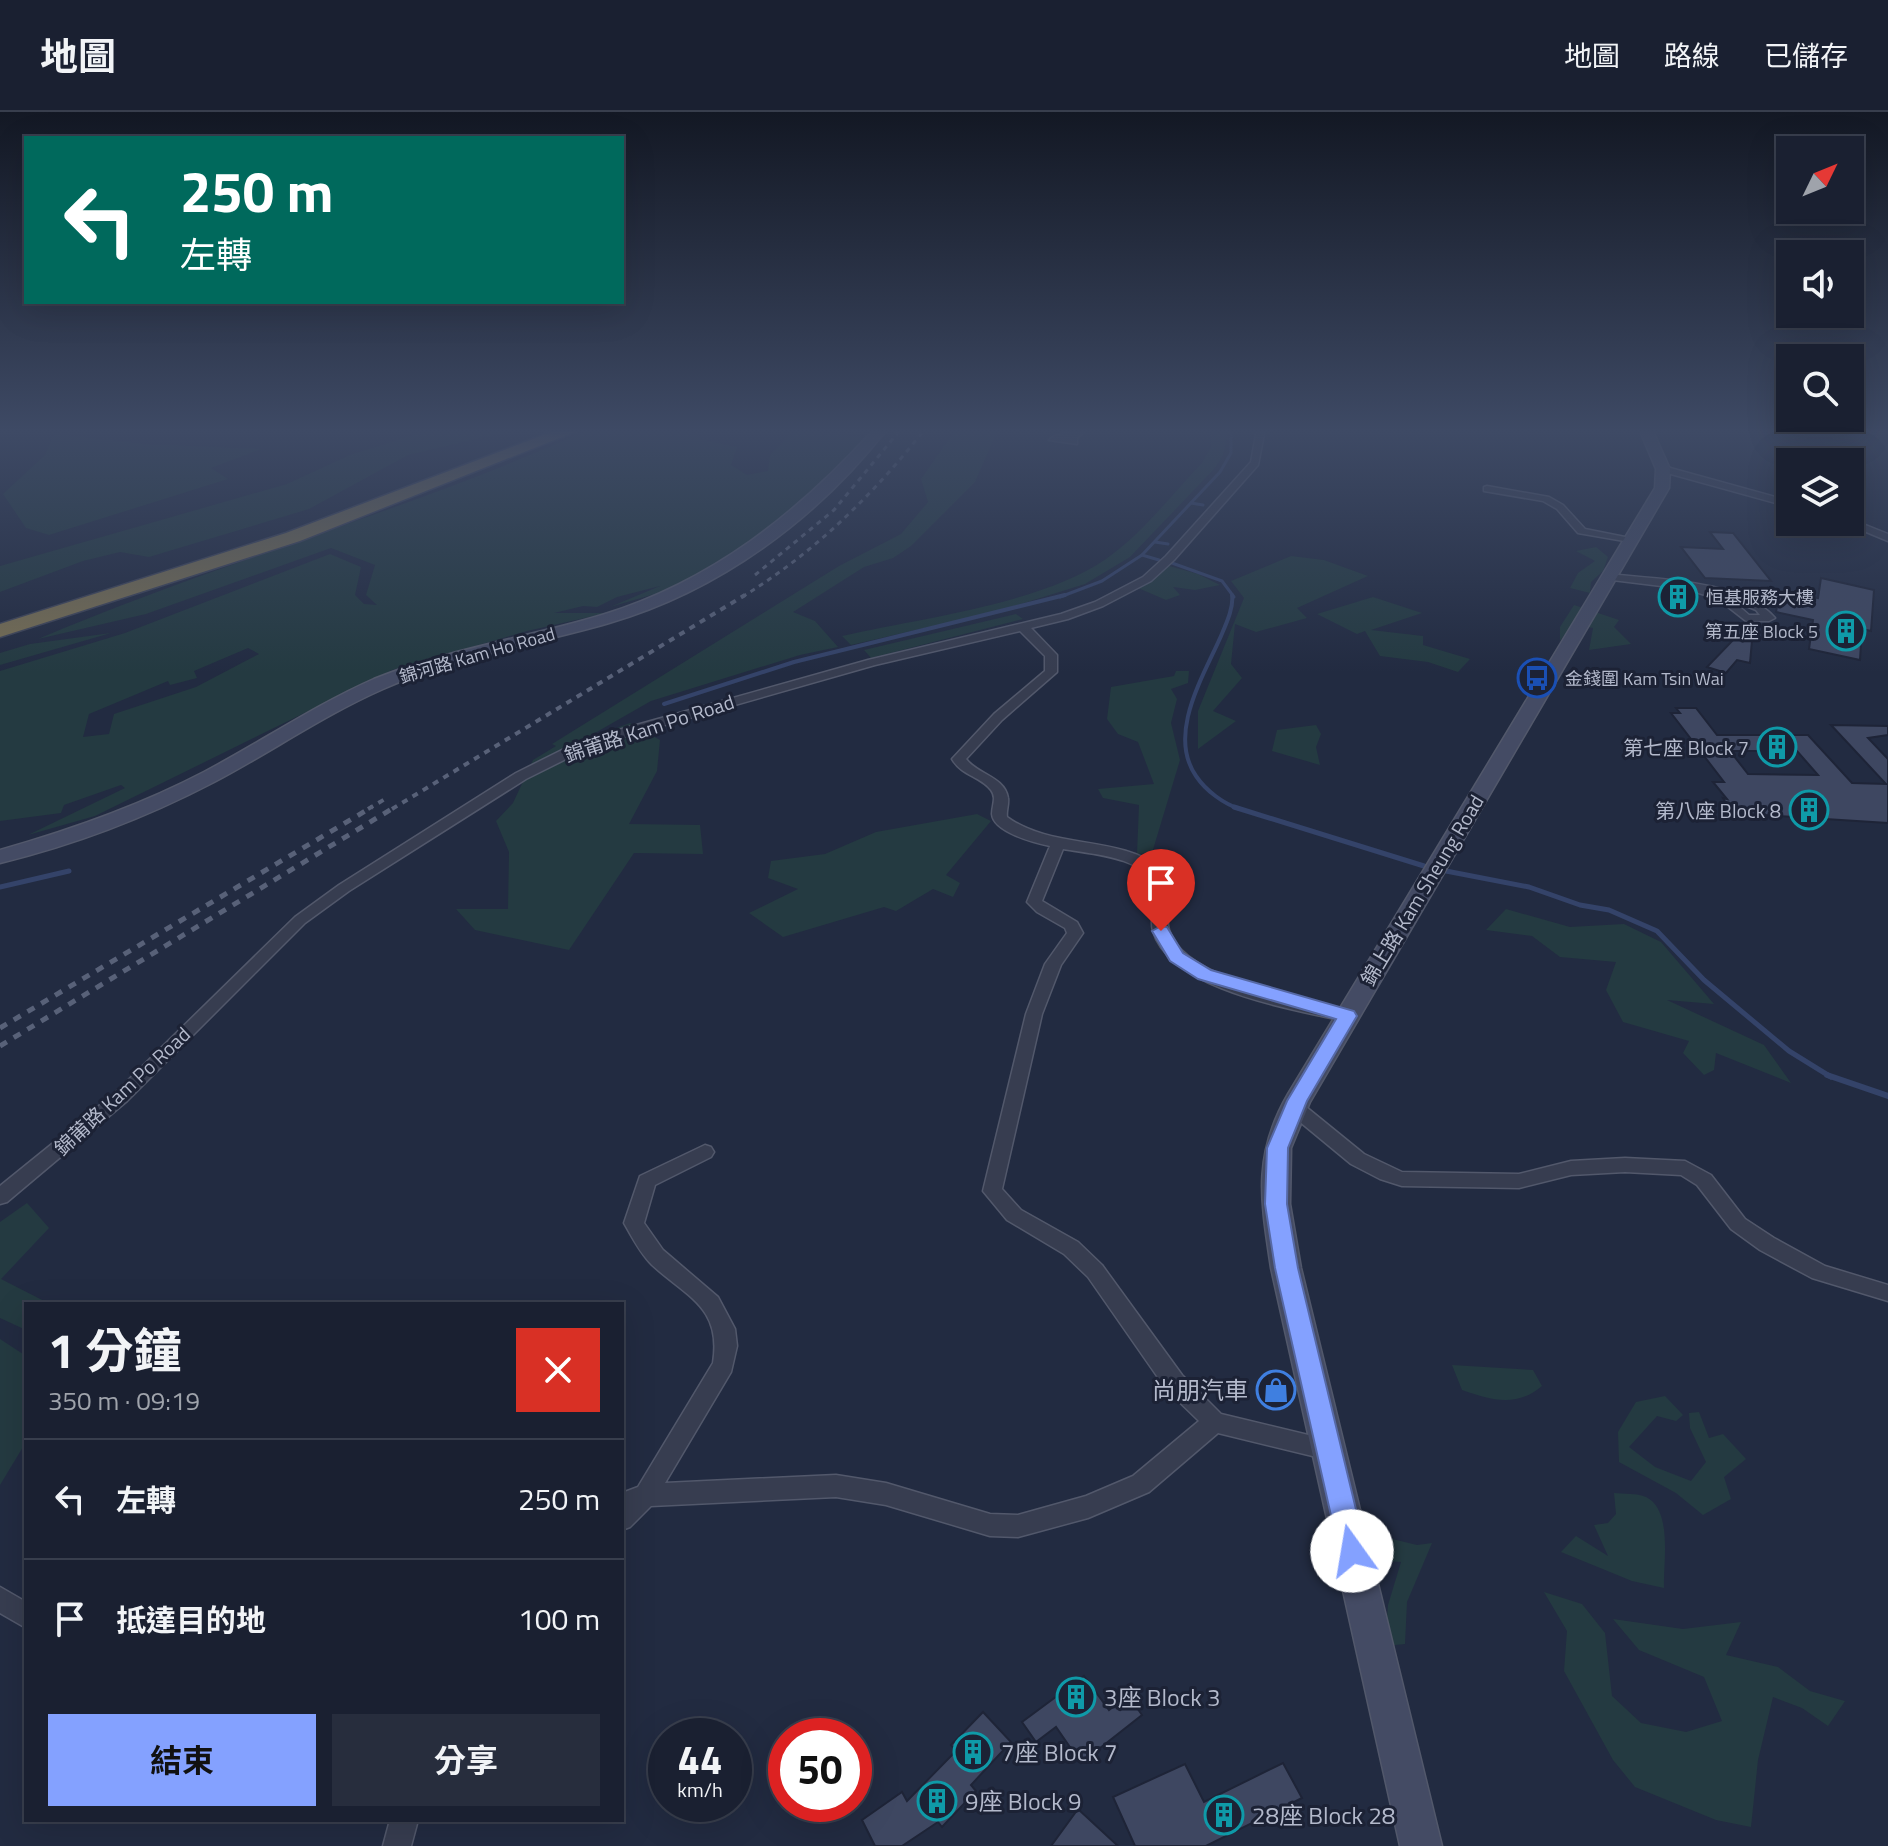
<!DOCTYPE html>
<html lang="zh-TW">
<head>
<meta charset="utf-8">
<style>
  :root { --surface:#1a2031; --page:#272d3d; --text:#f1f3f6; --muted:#9fa3ab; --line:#383e4d; --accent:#84a1ff }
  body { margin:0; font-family:"Titillium Web","Noto Sans TC",sans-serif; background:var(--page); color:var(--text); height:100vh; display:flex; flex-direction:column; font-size:30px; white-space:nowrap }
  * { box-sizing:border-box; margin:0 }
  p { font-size:26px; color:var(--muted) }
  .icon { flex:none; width:44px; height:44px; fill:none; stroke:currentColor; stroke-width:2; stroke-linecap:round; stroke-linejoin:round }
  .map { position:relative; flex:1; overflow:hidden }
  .side { position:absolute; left:24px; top:1190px; width:600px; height:520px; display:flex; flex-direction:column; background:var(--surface); border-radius:0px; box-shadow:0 8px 32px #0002,0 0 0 2px var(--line) }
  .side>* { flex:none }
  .guide { position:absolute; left:24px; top:24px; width:600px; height:168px; border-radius:0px; box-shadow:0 8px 32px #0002,0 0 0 2px var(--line); background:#00695c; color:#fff; overflow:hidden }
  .needle { width:52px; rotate:47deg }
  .tools { position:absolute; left:1776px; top:24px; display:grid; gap:16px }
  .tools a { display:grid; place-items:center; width:88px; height:88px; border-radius:0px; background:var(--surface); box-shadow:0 8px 32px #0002,0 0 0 2px var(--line); font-size:40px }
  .speed { position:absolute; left:648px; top:1606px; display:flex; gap:16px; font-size:40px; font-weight:700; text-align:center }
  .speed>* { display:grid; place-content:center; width:104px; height:104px; border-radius:50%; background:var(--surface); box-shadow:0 8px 32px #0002,0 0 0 2px var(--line); line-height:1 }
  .speed small { font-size:20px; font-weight:400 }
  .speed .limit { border:12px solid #d22; background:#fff; color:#111 }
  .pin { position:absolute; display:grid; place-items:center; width:68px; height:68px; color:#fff; margin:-82px -34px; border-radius:50% 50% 50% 0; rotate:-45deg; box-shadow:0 0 8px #0007 }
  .pin .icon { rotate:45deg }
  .me { position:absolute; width:88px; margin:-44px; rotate:347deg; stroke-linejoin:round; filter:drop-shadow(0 0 6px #0008) }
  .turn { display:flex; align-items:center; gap:28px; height:168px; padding:0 24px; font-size:36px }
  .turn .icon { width:104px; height:104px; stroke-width:2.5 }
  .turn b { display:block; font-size:56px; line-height:68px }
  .round { display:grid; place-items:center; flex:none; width:84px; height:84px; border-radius:0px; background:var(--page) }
  .head { display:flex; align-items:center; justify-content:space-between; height:136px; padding:0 24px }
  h1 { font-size:48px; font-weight:700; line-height:60px }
  .cta { display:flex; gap:16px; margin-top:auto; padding:16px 24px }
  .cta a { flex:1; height:92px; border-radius:0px; background:var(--accent); color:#111; font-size:32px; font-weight:700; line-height:92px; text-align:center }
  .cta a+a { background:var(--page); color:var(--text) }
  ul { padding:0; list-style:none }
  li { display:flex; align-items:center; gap:24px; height:120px; padding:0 24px; border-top:2px solid var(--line) }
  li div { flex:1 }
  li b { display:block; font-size:30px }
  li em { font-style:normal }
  header { display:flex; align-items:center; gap:48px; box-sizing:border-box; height:112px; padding:0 40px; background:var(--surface); border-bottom:2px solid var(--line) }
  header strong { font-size:38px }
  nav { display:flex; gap:44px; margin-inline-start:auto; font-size:28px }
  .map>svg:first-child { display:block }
</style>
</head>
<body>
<header>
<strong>地圖</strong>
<nav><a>地圖</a><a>路線</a><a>已儲存</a></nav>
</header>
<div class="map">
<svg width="1888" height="1734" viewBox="0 0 1888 1734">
  <rect width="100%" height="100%" fill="#222b41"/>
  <g fill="#243a41" fill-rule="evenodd">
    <path d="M433,317H519L408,343L309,397L149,445L120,440L83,449L0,480V454L287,372L350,343Z"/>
    <path d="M590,317H687L703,328L737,335L731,353L747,363L768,359L770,343L796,317L866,326L772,416L672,477L610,495L660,474L617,485L597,495L583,494L554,501H607L527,519L392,558L95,704L28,723L125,676L121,673L64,693L61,701L0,709V559L125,521L330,442L361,455L355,483L364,492L377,493L366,483L375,453L331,436L146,502L38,527C219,450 411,398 590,317ZM248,536L259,542L196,575L114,602L109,622L83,625L89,602L168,569L170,573L197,566L194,559Z"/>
    <path d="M956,317H998L975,370L911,434L893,446L864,455L793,500L815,509L838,535L800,543L651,589L581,629L630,611L660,628L657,659L629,712L700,713L703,742L634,741L569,838L475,818L456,797H508L509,740L496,709L513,691L533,648L556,634L552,632L839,454L901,422L928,390L921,367Z"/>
    <path d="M1210,317H1224C1229,332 1223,345 1214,357L1130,445L1085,472L998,499L851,533L842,524C921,506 1041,492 1106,447C1142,422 1172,382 1202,351L1211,335Z"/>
    <path d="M54,322L145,332L261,337L211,356L228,367L49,423L26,416L3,382L45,343Z"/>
    <path d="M1596,435L1608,445L1603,459L1591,470L1590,481L1570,476L1578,461L1595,449L1576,439Z"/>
    <path d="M1291,444L1324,448L1368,464L1297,496L1307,506L1256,520L1235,512L1231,552L1242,566L1213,599L1236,609L1198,637V599L1244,486L1231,469Z"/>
    <path d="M1169,454L1198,462L1220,473L1195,478L1173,475L1180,483L1166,488L1138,476Z"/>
    <path d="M1373,485L1422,501L1371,518L1423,524V533L1470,547L1458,560L1428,550L1380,544L1365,519L1357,522L1317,502Z"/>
    <path d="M1574,493L1619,508L1614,515L1631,532L1589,538L1593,516L1573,512L1560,529V515Z"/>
    <path d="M1016,502L1023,507L871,546L864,538Z"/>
    <path d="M111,521L0,553V541L30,532Z"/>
    <path d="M1176,559H1189L1188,571L1171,577L1177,587L1171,611L1180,648L1152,741L1137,742L1139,693L1103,686L1098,677L1154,672L1138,630L1118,622L1107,607L1111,575L1174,564Z"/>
    <path d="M1316,613L1321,622L1316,635L1320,653L1272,639L1277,618Z"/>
    <path d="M977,702L991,709L946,763L960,771L953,785L933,777L896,799L884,795L783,825L749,801L798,777L768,766L771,749L825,742L876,720Z"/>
    <path d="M1506,797L1570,815L1624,812L1661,830L1714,892L1667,888L1764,933L1791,971L1716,941L1714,958L1704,963L1683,941L1689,929L1623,910L1606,878L1616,850L1560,845L1532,824L1486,818Z"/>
    <path d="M27,1091L49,1116L1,1167L50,1192H26V1218L0,1206V1110Z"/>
    <path d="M0,1227L26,1244V1330L0,1373Z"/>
    <path d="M1452,1253L1533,1258L1542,1274C1516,1296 1491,1288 1462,1278Z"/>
    <path d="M1665,1284L1683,1303L1676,1309L1657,1304L1629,1335L1655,1355L1691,1369L1706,1350L1690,1316L1689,1301L1699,1300L1709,1326L1723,1322L1746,1347L1724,1365L1731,1387L1703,1403L1676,1381L1619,1350L1618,1320L1636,1290Z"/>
    <path d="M1614,1381C1623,1382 1637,1381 1646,1385C1673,1398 1663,1451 1664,1476L1632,1469L1561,1440L1576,1424L1608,1444L1594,1413L1608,1411L1616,1402Z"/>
    <path d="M1376,1423L1417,1433L1432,1431L1407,1490L1405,1532L1385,1534L1388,1493L1401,1450L1374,1448Z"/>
    <path d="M1544,1480L1582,1492L1605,1521L1612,1584L1641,1611L1686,1620L1722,1609L1704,1565L1639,1538L1613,1507L1683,1517L1741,1510L1726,1543L1778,1555L1810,1579L1845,1589L1828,1614L1802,1596L1773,1585L1758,1648L1751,1715L1716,1708L1635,1675L1613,1648L1564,1559L1567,1519Z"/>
  </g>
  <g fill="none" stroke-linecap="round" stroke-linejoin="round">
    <g stroke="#344369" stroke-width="3">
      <path d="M1191,391L1203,393"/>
      <path d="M1155,430L1168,432"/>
      <path d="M1142,443L1159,448"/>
      <path d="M1172,451L1222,469L1234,485"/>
      <path d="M1060,485L1102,469L1142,443L1220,360L1231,341V317"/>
    </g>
    <g stroke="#344369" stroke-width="4">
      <path d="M1232,483C1234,495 1226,512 1221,524C1203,565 1167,622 1196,664C1206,679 1224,692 1240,697"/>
      <path d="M664,592L794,550L1065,483"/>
    </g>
    <g stroke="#344369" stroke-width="5">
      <path d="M1234,695L1424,754"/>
      <path d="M1446,759L1529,775L1580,793L1609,798L1657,819L1704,868L1789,939L1831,965"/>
      <path d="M0,775L69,759"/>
    </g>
    <path stroke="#344369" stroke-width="6" d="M1827,963L1888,984"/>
  </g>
  <g fill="#3e4761" stroke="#1e2437" stroke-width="2" fill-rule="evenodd">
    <path d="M1710,420L1733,421L1771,469L1705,466L1681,435L1723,437Z"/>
    <path d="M1821,466L1874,478L1871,519L1862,517L1860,548L1809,537L1813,508L1776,500L1780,479L1818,486Z"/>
    <path d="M1735,514L1753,517L1750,551L1737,548L1726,561L1707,555L1734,527Z"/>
    <path d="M1676,596H1696L1717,623H1808L1852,671L1886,672L1831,613L1888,614V623L1868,626L1888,647V711L1731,701L1723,686L1727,687L1713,670H1724L1671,601H1680ZM1730,639H1797L1818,663L1748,662Z"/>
    <path d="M1084,1564L1109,1598L1128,1583L1142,1603L1081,1651L1056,1615L1036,1630L1022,1610Z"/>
    <path d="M983,1600L1011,1630L971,1673L976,1679L942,1715L938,1710L902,1734H875L862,1708L902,1680L907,1689L956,1639L951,1633Z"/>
    <path d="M1283,1651L1302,1686L1206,1734H1135L1113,1685L1185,1652L1204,1690Z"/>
    <path d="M1078,1697L1118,1734H1051Z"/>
  </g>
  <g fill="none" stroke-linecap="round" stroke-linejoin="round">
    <g stroke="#52586b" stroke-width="3">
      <g id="street">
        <path d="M1076,317H1086L1077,326V332L1049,328C1058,319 1067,325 1076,317Z"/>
        <path d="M1257,317H1265L1258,353L1174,448L1151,469L1103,494L1068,507L1031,516L1057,543V560L1002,608L966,647C977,662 1005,665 1008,686C1009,692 1006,699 1007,705C1052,738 1120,723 1160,756C1166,761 1170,769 1174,776C1171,789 1165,805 1169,818C1184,870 1308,887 1354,900L1356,904L1348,910C1295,897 1171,879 1153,819C1149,805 1157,789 1160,776C1139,744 1098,743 1063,737L1042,789L1077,810L1083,821L1061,853L1042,902L1002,1077L1021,1098L1078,1130L1102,1153L1182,1263L1221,1302L1329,1328L1337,1331L1340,1338L1337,1345L1329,1348L1218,1321L1149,1380L1088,1406L1018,1425L990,1424L886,1393L836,1385L651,1394L630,1415L622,1418V1381L638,1375L713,1251C722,1195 687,1185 652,1153C640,1141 632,1125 624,1111L640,1064L705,1033L711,1035L714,1040L711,1045L655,1073L644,1111L663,1138L718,1185L735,1217L737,1234L731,1260L665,1371L836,1363L886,1371L990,1402L1018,1403L1086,1384L1133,1364L1199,1309L1166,1277L1088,1165L1064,1142L1007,1108L983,1079L1026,902L1045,852L1067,821L1065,816L1037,800L1027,790L1050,734C1035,731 993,720 992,702C992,693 997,686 991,678C980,664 962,664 952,647L994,602L1045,559V544L1020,519L875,553L623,625L578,641L526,667L349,779L305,811L127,989L7,1090L0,1092V1074L115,981L295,805L339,773L516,661L568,635L615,619L868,548L1061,502L1095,490L1143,465L1166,444L1251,350Z"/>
        <path d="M1663,354L1790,389V395L1660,359V355Z"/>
        <path d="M1487,374L1549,385L1563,393L1585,417L1635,427L1630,430L1578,421L1557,397L1543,389L1484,379V375Z"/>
        <path d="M1850,407L1888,422V429L1847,412L1845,410H1850Z"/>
        <path d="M1608,462C1655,467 1743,468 1775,506L1769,509H1746L1718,487L1686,477L1604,467V463ZM1732,488L1756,498L1760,503H1749Z"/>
        <path d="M1294,989L1300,990L1364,1042L1402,1060L1519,1062L1571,1049L1625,1046L1685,1049L1711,1063L1745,1107L1774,1126L1825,1154L1888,1173V1189L1812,1166L1760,1138L1731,1117L1697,1073L1681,1063L1625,1060L1571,1063L1519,1076L1402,1074L1380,1067L1351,1052L1288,1000L1285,995L1288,990Z"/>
        <path d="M0,1475L26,1490V1516L0,1501Z"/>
        <path d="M390,1708H418L411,1734H383Z"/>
      </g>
    </g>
    <g stroke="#52586b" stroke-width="3">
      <g id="secondary">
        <path d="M874,317H887C817,407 719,479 609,511C534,533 455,544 383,577C324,603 271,640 214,670C147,705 74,733 0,751V738C70,718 139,694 204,660C261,630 315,593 374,567C448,537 526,526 602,503C712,469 797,402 874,317Z"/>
        <path d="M1639,317H1652L1670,357L1669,376L1310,990L1291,1036L1290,1092L1301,1156L1442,1734H1400L1271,1156C1261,1089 1252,1044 1288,982L1655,376L1656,357Z"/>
      </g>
    </g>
    <g stroke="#3f4558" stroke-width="3">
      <path id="highway" d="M559,317H582L300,429L0,525V512L286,421Z"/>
    </g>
    <use href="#street" fill="#373d50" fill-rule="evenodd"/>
    <use href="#secondary" fill="#444b64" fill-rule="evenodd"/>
    <use href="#highway" fill="#776e53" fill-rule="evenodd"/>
    <g stroke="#586178" stroke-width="3" stroke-dasharray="5 5" stroke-linecap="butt">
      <path d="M755,463L834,398L901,317"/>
      <path d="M742,485C814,441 873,383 925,317"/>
    </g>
    <g stroke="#586178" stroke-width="4" stroke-dasharray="6 6" stroke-linecap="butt">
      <path d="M368,697L385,687"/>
      <path d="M392,697L745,483"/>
    </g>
    <g stroke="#586178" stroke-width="5" stroke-dasharray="8 8" stroke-linecap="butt">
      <path d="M0,916L372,695"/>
      <path d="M0,934L395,695"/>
    </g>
  </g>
  <linearGradient id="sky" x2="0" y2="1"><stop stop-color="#131824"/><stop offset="0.57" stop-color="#3e4a65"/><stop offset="1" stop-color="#3e4a65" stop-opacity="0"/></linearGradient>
  <rect width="1888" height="560" fill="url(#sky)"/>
  <path fill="#84a1ff" stroke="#5669a6" stroke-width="2" d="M1161,814L1167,815L1183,841L1211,858L1354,899L1357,904L1307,989L1288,1036L1287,1092L1298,1156L1366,1439L1362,1449L1352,1452L1343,1449L1339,1439L1275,1156L1265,1092L1267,1036L1287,989L1336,907L1198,867L1170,849L1152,819Z"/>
  <defs>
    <g id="building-ring" transform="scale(2)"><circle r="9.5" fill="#1c2235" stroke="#0f9aa8" stroke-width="1.5"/><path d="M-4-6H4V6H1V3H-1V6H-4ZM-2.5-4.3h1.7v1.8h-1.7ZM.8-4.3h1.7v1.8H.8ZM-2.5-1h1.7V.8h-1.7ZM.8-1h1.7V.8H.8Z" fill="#0f9aa8"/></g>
    <g id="bus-ring" transform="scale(2)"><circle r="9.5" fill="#1c2235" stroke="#1a4fb4" stroke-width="1.5"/><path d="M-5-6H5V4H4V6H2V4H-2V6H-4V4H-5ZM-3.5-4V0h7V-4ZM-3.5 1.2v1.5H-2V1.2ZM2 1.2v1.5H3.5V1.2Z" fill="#1a4fb4"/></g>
    <g id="shop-ring" transform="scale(2)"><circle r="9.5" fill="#1c2235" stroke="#3f7fe0" stroke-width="1.5"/><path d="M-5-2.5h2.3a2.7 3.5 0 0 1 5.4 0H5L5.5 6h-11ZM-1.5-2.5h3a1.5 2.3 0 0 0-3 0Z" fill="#3f7fe0"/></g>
  </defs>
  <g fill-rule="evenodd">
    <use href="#building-ring" x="1678" y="485"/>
    <use href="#building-ring" x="1846" y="519"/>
    <use href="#bus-ring" x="1537" y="566"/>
    <use href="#building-ring" x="1777" y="635"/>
    <use href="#building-ring" x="1809" y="698"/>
    <use href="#shop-ring" x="1276" y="1278"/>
    <use href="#building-ring" x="1076" y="1585"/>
    <use href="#building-ring" x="973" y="1640"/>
    <use href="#building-ring" x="937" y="1689"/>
    <use href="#building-ring" x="1224" y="1703"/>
  </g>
  <g text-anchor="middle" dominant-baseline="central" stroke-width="6" stroke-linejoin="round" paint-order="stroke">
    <g font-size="18" fill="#b3b9cb" stroke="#1c2235" text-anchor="start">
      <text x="1706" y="485">恒基服務大樓</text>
      <text x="1818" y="519" text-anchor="end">第五座 Block 5</text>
      <text x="1565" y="566">金錢圍 Kam Tsin Wai</text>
    </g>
    <g font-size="18" fill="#b3b9cb" stroke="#1c2235">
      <text transform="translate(477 543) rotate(-16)">錦河路 Kam Ho Road</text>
    </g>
    <g font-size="20" fill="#b3b9cb" stroke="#1c2235">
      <text transform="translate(649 616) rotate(-18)">錦莆路 Kam Po Road</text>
      <text transform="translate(1422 778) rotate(-59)">錦上路 Kam Sheung Road</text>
      <text transform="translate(122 979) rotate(-43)">錦莆路 Kam Po Road</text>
    </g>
    <g font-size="20" fill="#b3b9cb" stroke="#1c2235" text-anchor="end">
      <text x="1749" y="635">第七座 Block 7</text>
      <text x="1781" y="698">第八座 Block 8</text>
    </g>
    <g font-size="24" fill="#b3b9cb" stroke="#1c2235" text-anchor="start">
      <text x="1248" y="1278" text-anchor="end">尚朋汽車</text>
      <text x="1104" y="1585">3座 Block 3</text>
      <text x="1001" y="1640">7座 Block 7</text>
      <text x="965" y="1689">9座 Block 9</text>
      <text x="1252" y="1703">28座 Block 28</text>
    </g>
  </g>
</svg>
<div class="tools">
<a><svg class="needle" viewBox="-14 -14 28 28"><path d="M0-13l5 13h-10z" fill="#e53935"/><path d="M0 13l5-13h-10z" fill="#9fa3ab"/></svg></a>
<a><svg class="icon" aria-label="sound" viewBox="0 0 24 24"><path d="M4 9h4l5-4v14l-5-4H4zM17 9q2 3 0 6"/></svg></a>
<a><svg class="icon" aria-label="search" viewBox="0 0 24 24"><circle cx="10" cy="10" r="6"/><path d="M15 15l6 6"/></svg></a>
<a><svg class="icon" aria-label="layers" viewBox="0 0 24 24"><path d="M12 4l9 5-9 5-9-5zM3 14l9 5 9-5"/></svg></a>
</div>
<div class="speed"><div>44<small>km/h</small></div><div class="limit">50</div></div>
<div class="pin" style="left:1161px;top:819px;background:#d93025"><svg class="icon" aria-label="arrive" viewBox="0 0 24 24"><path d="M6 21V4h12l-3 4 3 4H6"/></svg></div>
<svg class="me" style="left:1352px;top:1439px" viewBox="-20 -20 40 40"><circle r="19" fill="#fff"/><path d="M0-13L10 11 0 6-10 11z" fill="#84a1ff"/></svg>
<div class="guide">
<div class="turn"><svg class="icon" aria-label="left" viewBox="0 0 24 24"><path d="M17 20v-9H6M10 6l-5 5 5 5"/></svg><div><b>250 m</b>左轉</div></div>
</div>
<section class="side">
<div class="head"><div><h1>1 分鐘</h1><p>350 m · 09:19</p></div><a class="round" style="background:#d93025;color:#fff"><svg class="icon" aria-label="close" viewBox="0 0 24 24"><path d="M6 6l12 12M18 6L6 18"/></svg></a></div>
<ul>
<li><svg class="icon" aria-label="left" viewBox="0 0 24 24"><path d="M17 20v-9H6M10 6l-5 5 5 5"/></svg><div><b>左轉</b></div><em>250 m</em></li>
<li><svg class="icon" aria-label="arrive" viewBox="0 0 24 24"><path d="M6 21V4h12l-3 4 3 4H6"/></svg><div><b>抵達目的地</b></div><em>100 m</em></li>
</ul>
<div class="cta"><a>結束</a><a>分享</a></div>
</section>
</div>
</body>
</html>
